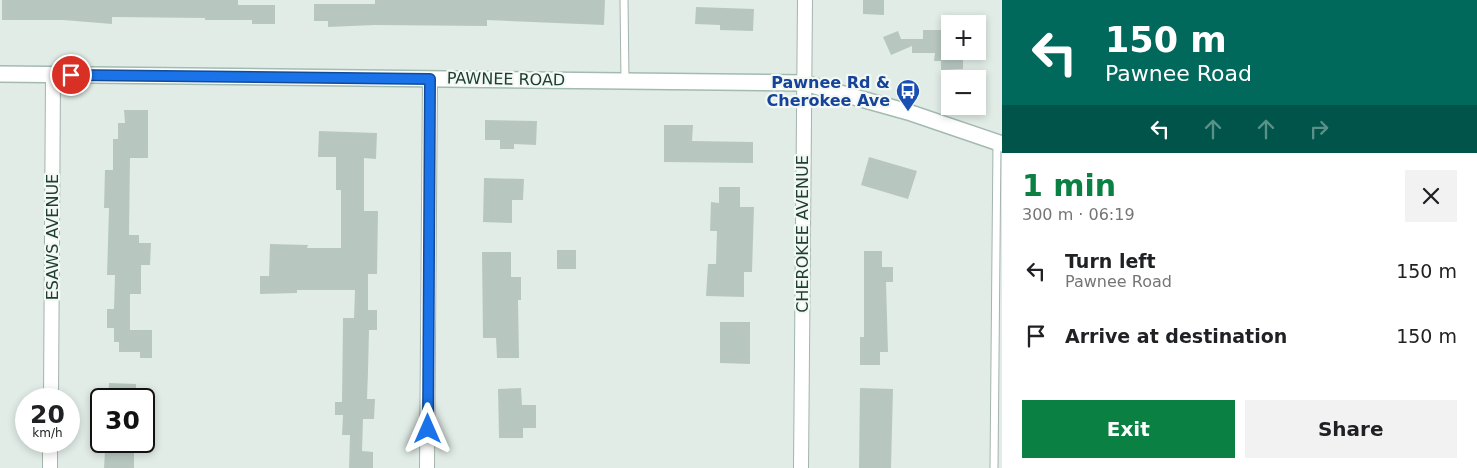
<!DOCTYPE html>
<html lang="en">
<head>
<meta charset="utf-8">
<style>
  :root { --surface:#fff; --page:#f2f2f2; --text:#202124; --muted:#757577; --accent:#0b8043 }
  body { margin:0; font-family:"DejaVu Sans",sans-serif; background:var(--page); color:var(--text); height:100vh; display:flex; flex-direction:column; font-size:19px; white-space:nowrap }
  * { box-sizing:border-box; margin:0 }
  p { font-size:16px; color:var(--muted) }
  .icon { flex:none; width:28px; height:28px; fill:none; stroke:currentColor; stroke-width:2; stroke-linecap:round; stroke-linejoin:round }
  .map { position:relative; flex:1; overflow:hidden }
  .side { display:flex; flex-direction:column; background:var(--surface); width:475px }
  .side>* { flex:none }
  .guide { background:#00695c; color:#fff; overflow:hidden }
  .tools { position:absolute; left:941px; top:15px; display:grid; gap:10px }
  .tools a { display:grid; place-items:center; width:45px; height:45px; border-radius:0px; background:var(--surface); box-shadow:0 2px 8px #0003; font-size:25px }
  .speed { position:absolute; left:15px; top:388px; display:flex; gap:10px; font-size:25px; font-weight:700; text-align:center }
  .speed>* { display:grid; place-content:center; width:65px; height:65px; border-radius:50%; background:var(--surface); box-shadow:0 2px 8px #0003; line-height:1 }
  .speed small { font-size:12px; font-weight:400 }
  .speed .limit { border:2px solid #111; border-radius:8px; background:#fff; color:#111 }
  .pin { position:absolute; display:grid; place-items:center; width:42px; height:42px; color:#fff; margin:-21px; border:2px solid #fff; border-radius:50%; box-shadow:0 1px 5px #0007 }
  .me { position:absolute; width:55px; margin:-28px; rotate:0deg; stroke-linejoin:round; filter:drop-shadow(0 0 4px #0008) }
  .turn { display:flex; align-items:center; gap:18px; height:105px; padding:0 20px; font-size:22px }
  .turn .icon { width:65px; height:65px; stroke-width:2.5 }
  .turn b { display:block; font-size:35px; line-height:42px }
  .lanes { display:flex; align-items:center; height:48px; padding:0 20px; background:#0003; justify-content:center; gap:25px; direction:ltr }
  .lanes .off { opacity:.35 }
  .round { display:grid; place-items:center; flex:none; width:52px; height:52px; border-radius:0px; background:var(--page) }
  .summary { display:flex; align-items:center; justify-content:space-between; height:85px; padding:0 20px }
  h1 { font-size:30px; font-weight:600; line-height:38px; color:var(--accent) }
  .action { display:flex; gap:10px; margin-top:auto; padding:10px 20px }
  .action a { flex:1; height:58px; border-radius:0px; background:var(--accent); color:#fff; font-size:20px; font-weight:600; line-height:58px; text-align:center }
  .action a+a { background:var(--page); color:var(--text) }
  ul { padding:0; list-style:none }
  li { display:flex; align-items:center; gap:15px; height:65px; padding:0 20px }
  li div { flex:1 }
  li b { display:block; font-size:19px }
  li em { font-style:normal }
  main { display:flex; flex:1; min-height:0 }
  .map>svg:first-child { display:block }
</style>
</head>
<body>
<main>
<div class="map">
<svg width="1002" height="468" viewBox="0 0 1002 468">
  <rect width="100%" height="100%" fill="#e1ece7"/>
  <g fill="#b7c7c0">
    <path d="M2,0H238V5H275V24H252V20H205V18L112,17V24L63,20H2Z"/>
    <path d="M375,0H605L604,25L487,20V26L375,25L328,27V21H314V4H375Z"/>
    <path d="M863,0H884V15L863,14Z"/>
    <path d="M696,7L754,9L753,31L720,30V25L695,24Z"/>
    <path d="M923,30H944V38H950V51H963V69L941,70V61H934L935,53H912V46L891,55L883,37L898,31L901,39H923Z"/>
    <path d="M124,110H148V158H130L129,235H139V243H151L150,265H141V294H130V330H152V358H140V352H119V342H114V328H107V309H114L115,275H107L109,208H104L105,170H113V139H118V123H125Z"/>
    <path d="M485,120L537,121L536,145L514,144V149H500V140H485Z"/>
    <path d="M664,125H693L692,141L753,142V163L664,162Z"/>
    <path d="M319,131L377,133L376,159L364,158V211H378L377,274H368V310H377V330H369L368,372L367,399H375L374,419H363L362,451L373,452V468H349L350,435H342L343,415H335V402H342L343,318H354L355,290H297V293L260,294V276H269L270,244L308,245L307,248H341V190H336V157H318Z"/>
    <path d="M869,157L917,171L908,199L861,185Z"/>
    <path d="M484,178L524,179L523,200H512V223L483,222Z"/>
    <path d="M719,187H740V207H754L752,272H744V297L706,296L708,264H716L717,231H710L711,202L719,203Z"/>
    <rect x="557" y="250" width="19" height="19"/>
    <path d="M864,251H882V267H893V282H886L888,352H880V365H860V337H864Z"/>
    <path d="M482,252H511V277H521V300H518L519,358H497L496,338H483Z"/>
    <path d="M720,322H750V364L720,363Z"/>
    <path d="M109,383L136,384V399H108Z"/>
    <path d="M521,388L522,405H536V428H523V438H499L498,389Z"/>
    <path d="M860,388L893,389L891,468H859Z"/>
    <path d="M105,451H134V468H104Z"/>
  </g>
  <g fill="none" stroke-linecap="round" stroke-linejoin="round">
    <g stroke="#a4b4ae" stroke-width="9">
      <g id="lane">
        <path d="M624,0L625,80"/>
        <path d="M994,468L997,143"/>
      </g>
    </g>
    <g stroke="#a4b4ae" stroke-width="16">
      <g id="street">
        <path d="M51,399L53,75"/>
        <path d="M50,468V441"/>
        <path d="M427,468L430,79"/>
        <path d="M801,468L805,0"/>
      </g>
    </g>
    <g stroke="#a2bbb1" stroke-width="18">
      <path id="secondary" d="M0,74L804,83L908,112L1002,144"/>
    </g>
    <use href="#lane" stroke="#fff" stroke-width="7"/>
    <use href="#street" stroke="#fff" stroke-width="14"/>
    <use href="#secondary" stroke="#fff" stroke-width="15"/>
  </g>
  <g fill="none" stroke-linecap="round" stroke-linejoin="round">
    <g stroke="#114b97" stroke-width="12">
      <path id="route" d="M71,75L430,79L428,429"/>
    </g>
    <use href="#route" stroke="#1a73e8" stroke-width="9"/>
  </g>
  <defs>
    <g id="bus-pin" transform="scale(1.25)"><path d="M0 17L-7.5 6A9.5 9.5 0 1 1 7.5 6Z" fill="#1a4fb4" stroke="#f2f9f5"/><path d="M-5-6H5V4H4V6H2V4H-2V6H-4V4H-5ZM-3.5-4V0h7V-4ZM-3.5 1.2v1.5H-2V1.2ZM2 1.2v1.5H3.5V1.2Z" fill="#fff"/></g>
  </defs>
  <g fill-rule="evenodd">
    <use href="#bus-pin" x="908" y="91"/>
  </g>
  <g text-anchor="middle" dominant-baseline="central" stroke-width="4.5" stroke-linejoin="round" paint-order="stroke">
    <g font-size="16" fill="#213e34" stroke="#f2f9f5">
      <text transform="translate(506 79) rotate(1)">PAWNEE ROAD</text>
      <text transform="translate(802 234) rotate(-90)">CHEROKEE AVENUE</text>
      <text transform="translate(52 237) rotate(-90)">ESAWS AVENUE</text>
    </g>
    <g font-size="16" font-weight="bold" fill="#164399" stroke="#f2f9f5" text-anchor="end">
      <text x="890" y="82">Pawnee Rd &amp;<tspan x="890" dy="18">Cherokee Ave</tspan></text>
    </g>
  </g>
</svg>
<div class="tools">
<a>+</a>
<a>−</a>
</div>
<div class="speed"><div>20<small>km/h</small></div><div class="limit">30</div></div>
<div class="pin" style="left:71px;top:75px;background:#d93025"><svg class="icon" aria-label="arrive" viewBox="0 0 24 24"><path d="M6 21V4h12l-3 4 3 4H6"/></svg></div>
<svg class="me" style="left:428px;top:429px" viewBox="-20 -20 40 40"><path d="M0-17L14 15 0 8-14 15z" fill="#1a73e8" stroke="#fff" stroke-width="4"/></svg>
</div>
<section class="side">
<div class="guide">
<div class="turn"><svg class="icon" aria-label="left" viewBox="0 0 24 24"><path d="M17 20v-9H6M10 6l-5 5 5 5"/></svg><div><b>150 m</b>Pawnee Road</div></div>
<div class="lanes"><svg class="icon" aria-label="left" viewBox="0 0 24 24"><path d="M17 20v-9H6M10 6l-5 5 5 5"/></svg><svg class="icon off" aria-label="ahead" viewBox="0 0 24 24"><path d="M12 20V5M6 11l6-6 6 6"/></svg><svg class="icon off" aria-label="ahead" viewBox="0 0 24 24"><path d="M12 20V5M6 11l6-6 6 6"/></svg><svg class="icon off" aria-label="right" viewBox="0 0 24 24"><path d="M7 20v-9h11M14 6l5 5-5 5"/></svg></div>
</div>
<div class="summary"><div><h1>1 min</h1><p>300 m · 06:19</p></div><a class="round"><svg class="icon" aria-label="close" viewBox="0 0 24 24"><path d="M6 6l12 12M18 6L6 18"/></svg></a></div>
<ul>
<li><svg class="icon" aria-label="left" viewBox="0 0 24 24"><path d="M17 20v-9H6M10 6l-5 5 5 5"/></svg><div><b>Turn left</b><p>Pawnee Road</p></div><em>150 m</em></li>
<li><svg class="icon" aria-label="arrive" viewBox="0 0 24 24"><path d="M6 21V4h12l-3 4 3 4H6"/></svg><div><b>Arrive at destination</b></div><em>150 m</em></li>
</ul>
<div class="action"><a>Exit</a><a>Share</a></div>
</section>
</main>
</body>
</html>
